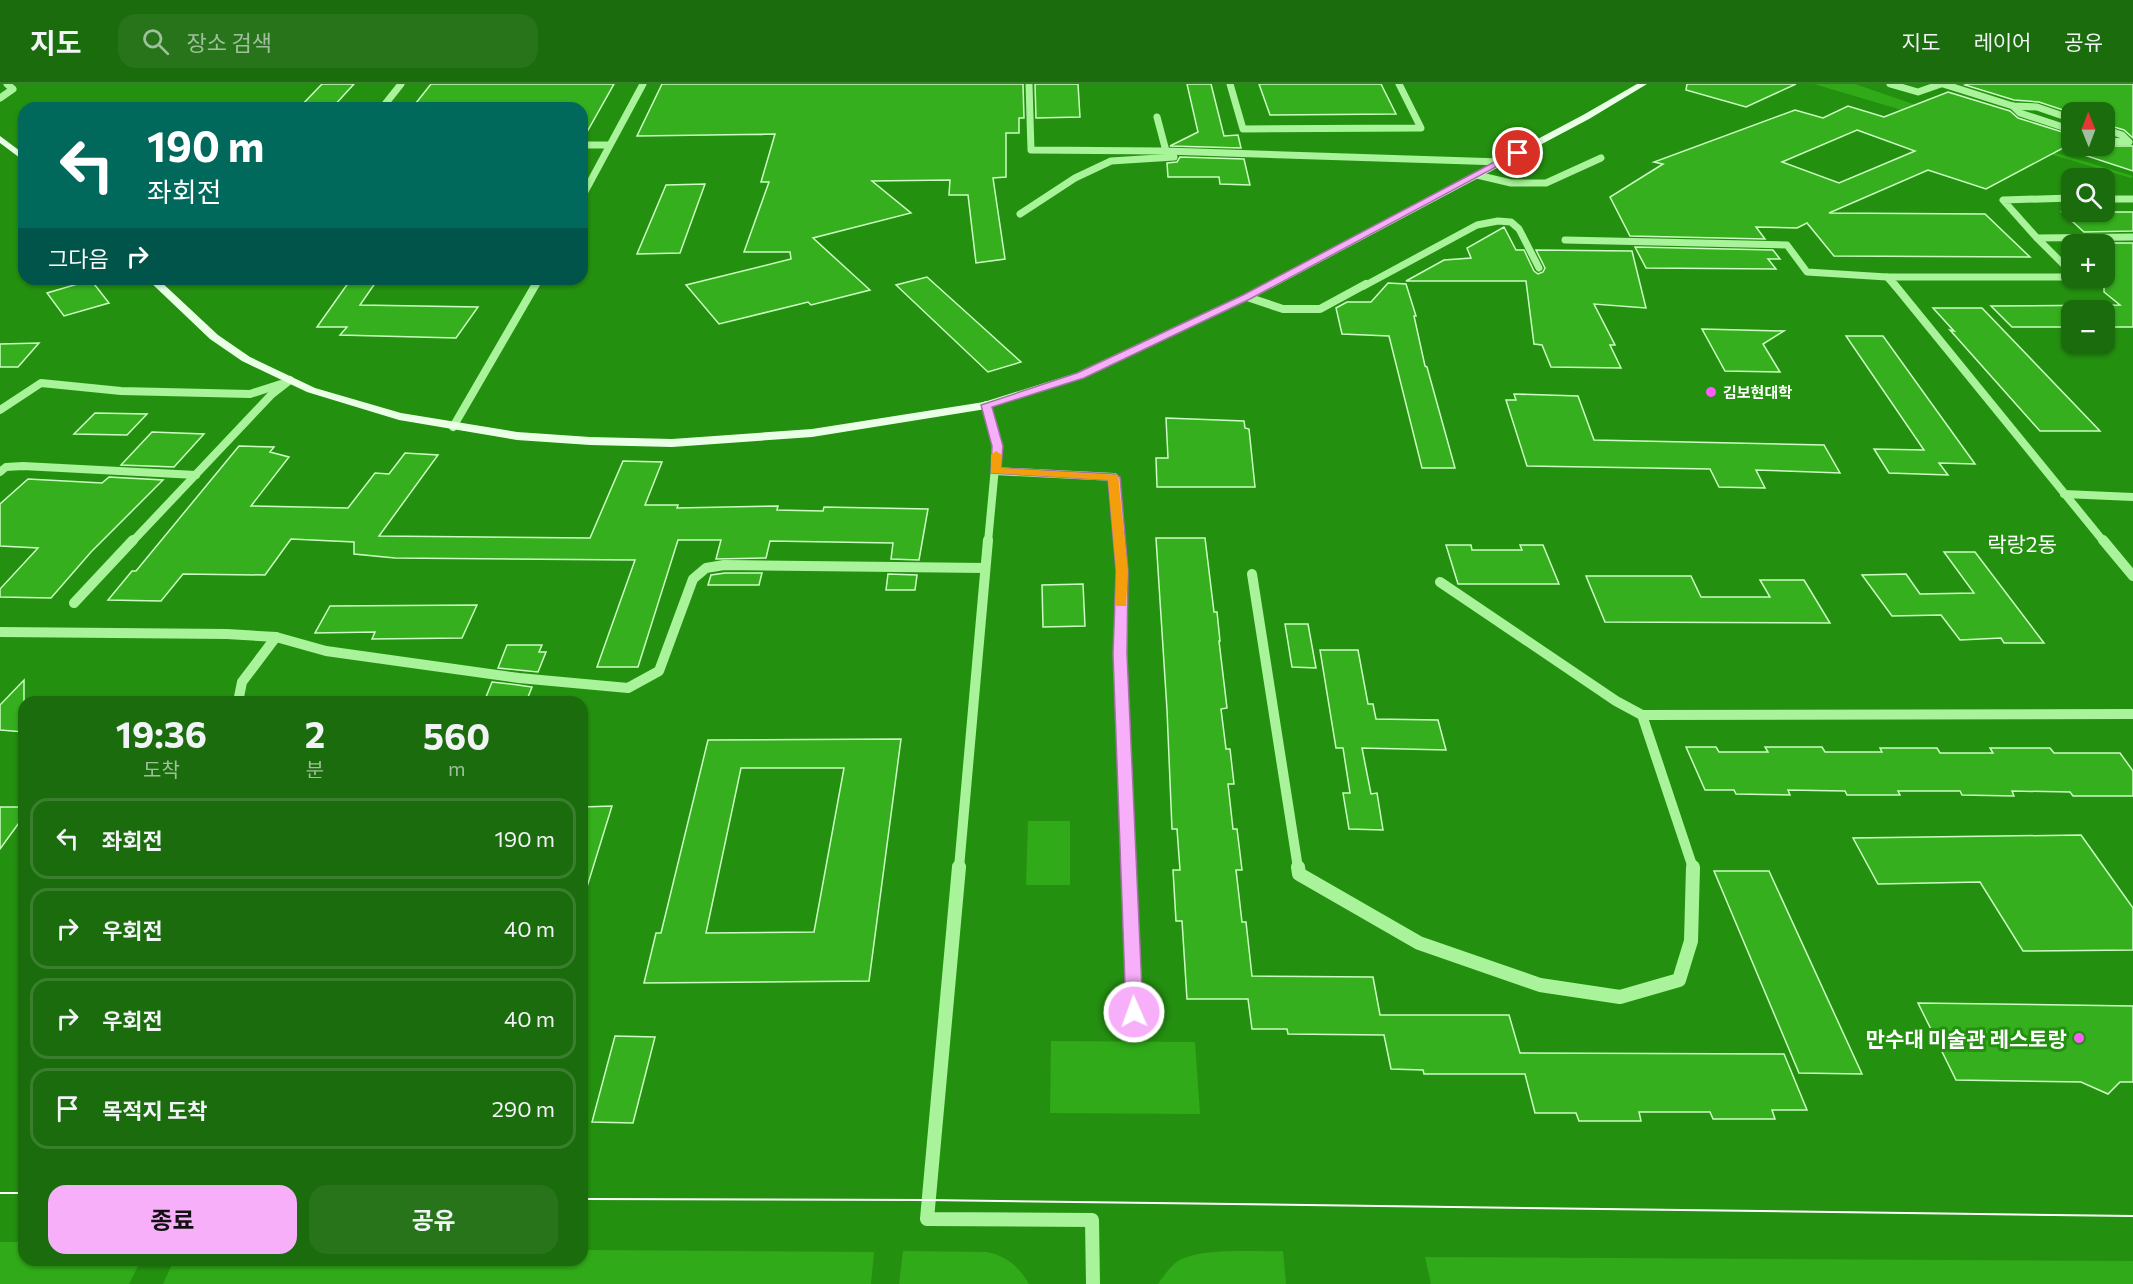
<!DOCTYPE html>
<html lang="ko">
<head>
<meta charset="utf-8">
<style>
  :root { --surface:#1b6c0c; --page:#28741a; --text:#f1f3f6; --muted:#a0c09d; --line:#397f2d; --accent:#f7affa }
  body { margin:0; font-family:Commissioner,"Noto Sans KR",sans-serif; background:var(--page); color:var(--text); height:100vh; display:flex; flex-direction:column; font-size:22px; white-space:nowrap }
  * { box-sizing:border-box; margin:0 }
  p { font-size:20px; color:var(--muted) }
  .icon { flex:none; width:33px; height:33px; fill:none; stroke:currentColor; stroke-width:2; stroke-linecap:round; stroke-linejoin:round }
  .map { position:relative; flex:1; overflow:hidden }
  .side { position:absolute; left:18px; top:612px; width:570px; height:570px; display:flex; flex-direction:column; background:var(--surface); border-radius:18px; box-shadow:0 2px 4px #0004 }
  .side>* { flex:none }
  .guide { position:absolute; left:18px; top:18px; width:570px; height:183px; border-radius:18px; box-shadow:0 2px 4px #0004; background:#00695c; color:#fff; overflow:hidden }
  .needle { width:39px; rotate:359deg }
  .controls { position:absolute; left:2061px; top:18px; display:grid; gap:12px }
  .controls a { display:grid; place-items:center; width:54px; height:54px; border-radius:12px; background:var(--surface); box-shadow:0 2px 4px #0004; font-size:30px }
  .pin { position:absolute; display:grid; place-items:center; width:51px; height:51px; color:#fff; margin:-26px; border:3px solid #fff; border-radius:50%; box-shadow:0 2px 6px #0007 }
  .me { position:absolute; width:66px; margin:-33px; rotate:358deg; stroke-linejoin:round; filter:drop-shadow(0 0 4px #0008) }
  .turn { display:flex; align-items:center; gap:21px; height:126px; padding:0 30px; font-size:27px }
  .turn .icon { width:78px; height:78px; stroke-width:2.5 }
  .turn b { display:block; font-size:42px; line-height:51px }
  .then { display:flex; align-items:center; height:57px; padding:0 30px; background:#0003; gap:12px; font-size:22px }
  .eta { display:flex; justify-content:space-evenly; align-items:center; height:102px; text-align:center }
  .eta b { font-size:36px; font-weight:700; line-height:42px }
  .cta { display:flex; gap:12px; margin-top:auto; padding:12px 30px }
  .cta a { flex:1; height:69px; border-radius:18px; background:var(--accent); color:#111; font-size:24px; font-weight:700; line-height:69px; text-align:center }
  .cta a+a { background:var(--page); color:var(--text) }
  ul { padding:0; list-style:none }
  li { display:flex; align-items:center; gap:18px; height:81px; margin:0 12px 9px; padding:0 18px; border:3px solid var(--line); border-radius:18px }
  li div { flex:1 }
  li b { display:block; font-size:22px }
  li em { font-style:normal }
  header { display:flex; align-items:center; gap:36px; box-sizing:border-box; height:84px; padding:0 30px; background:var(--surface); border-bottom:2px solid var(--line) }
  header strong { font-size:28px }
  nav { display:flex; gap:33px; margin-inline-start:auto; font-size:21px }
  .search { width:420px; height:54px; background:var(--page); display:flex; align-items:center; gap:15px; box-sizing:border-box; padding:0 21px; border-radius:18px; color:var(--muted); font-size:22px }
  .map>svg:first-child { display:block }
</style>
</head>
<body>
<header>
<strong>지도</strong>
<div class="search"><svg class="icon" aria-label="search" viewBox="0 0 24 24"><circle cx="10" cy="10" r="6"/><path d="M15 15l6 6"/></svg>장소 검색</div>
<nav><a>지도</a><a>레이어</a><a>공유</a></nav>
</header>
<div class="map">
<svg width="2133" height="1200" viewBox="0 0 2133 1200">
  <rect width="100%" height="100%" fill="#249010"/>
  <g fill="#30aa18">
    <path d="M1814,0H1855L1919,22L1913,26L2133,92L2131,94Z"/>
    <path d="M1028,737H1070V801H1026Z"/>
    <path d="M1051,957L1195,958L1200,1030L1050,1029Z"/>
    <path d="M0,1158H24V1176H141L129,1200H0Z"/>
    <path d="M582,1166L874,1168L871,1200H163L174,1176H582Z"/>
    <path d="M903,1167L986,1168C1006,1171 1019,1183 1029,1200H899Z"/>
    <path d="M1283,1167L1286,1200H1158C1165,1190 1173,1178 1184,1174C1211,1164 1254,1168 1283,1167Z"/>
    <path d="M1425,1173L2133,1177V1200H1431Z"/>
  </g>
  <g fill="#35af1e" stroke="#ccfdc2" stroke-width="1.5" fill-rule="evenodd">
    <path d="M322,0H354L332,24H299Z"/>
    <path d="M431,0H614L583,55L582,24H412Z"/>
    <path d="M662,0H1023L1024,34H1019V49H1006V93L993,94L1005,175L976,179L968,111H949L950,96L872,97L911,129L813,154L870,206L811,221L808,218L719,240L686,201L791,175L790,168H744L769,98H761L775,50L637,52Z"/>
    <path d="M1035,0H1078L1080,33L1036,34Z"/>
    <path d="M1187,0H1211L1224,52L1238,51L1241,64L1170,62L1198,48Z"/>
    <path d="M1259,0H1381L1396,30L1270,31Z"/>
    <path d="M1687,0H1796L1746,23L1686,6Z"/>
    <path d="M1968,0H2133V54L2124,46L2104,40V28L2072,29L2039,18L2014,16L1965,1Z"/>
    <path d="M1948,8L2010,27L2018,34L2072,51V62H2133V87L2063,64L1986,105L1928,86L1829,129L1985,130L2030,173L1834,172L1807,139L1797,144L1756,143L1765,155L1630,152L1610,113L1663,80L1654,78L1795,26L1823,34L1848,22L1884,33ZM1857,46L1915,67L1839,99L1782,78Z"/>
    <path d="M1180,73L1244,75L1250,101L1220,100L1219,93H1168L1167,79L1177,78Z"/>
    <path d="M705,100L680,169L637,170L666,101Z"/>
    <path d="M2062,128H2133V147L2084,148Z"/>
    <path d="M1504,143L1516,166H1524L1534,187L1538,190L1543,188L1545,184L1536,166L1632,167L1646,224L1594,220L1615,261H1610L1621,284L1551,283L1542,261L1534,260L1526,197H1406L1444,176L1471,174L1467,164Z"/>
    <path d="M2097,159H2133V243H2104V226H2072V243H2012L1991,222L2120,221L2104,208V160Z"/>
    <path d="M1635,163L1773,166L1780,175H1768L1776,185L1646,184Z"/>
    <path d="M927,193L978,239L1021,278L988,288L896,201Z"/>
    <path d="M351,195H378L360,221L478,223L456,254L340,251L347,243H317Z"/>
    <path d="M91,196L109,219L64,232L47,209Z"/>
    <path d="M1388,199L1406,200L1416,232H1414L1425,282L1427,283L1455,384H1422L1389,252L1342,250L1336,224L1347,218H1371Z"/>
    <path d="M1933,224H1982L2100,347H2040L1950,246L1954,247Z"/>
    <path d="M1702,245L1784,247L1763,260L1780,288L1725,287Z"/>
    <path d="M1846,252H1883L1975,380L1939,379L1948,391L1889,389L1874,365L1924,366Z"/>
    <path d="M39,259L18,283H0V260Z"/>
    <path d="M1514,310L1578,312L1594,356L1824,361L1840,389L1756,386L1765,404L1719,403L1710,385L1527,382L1506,316H1516Z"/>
    <path d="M95,329L147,330L127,351L74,350Z"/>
    <path d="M1166,334L1244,337L1245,344L1249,345L1255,403H1157L1156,374H1168Z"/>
    <path d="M152,348L204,350L174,383L121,381Z"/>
    <path d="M239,362L274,363L270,368L289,373L251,422L348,424L375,389L389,390L405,369L438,371L379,452L590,454L623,377L662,378L645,421H678L677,424L778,422L777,426L823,427L824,423L928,425L919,476L891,475L893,459L770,457L766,474L716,475L721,456H678L638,583H597L635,476L395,474L354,470V458L291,455L265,491L183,490L161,517L108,516L132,487H136Z"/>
    <path d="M109,393L163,396L91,468L51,514L0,513V505L38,464L0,462V420L28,395L102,399Z"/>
    <path d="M1156,454H1205L1214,528H1217L1220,557H1219L1227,624L1221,625L1226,665H1230L1234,700H1228L1233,745H1237L1242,786H1236L1242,838H1246L1252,892L1373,893L1380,931H1509L1520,969L1784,970L1807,1026H1772L1775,1035H1713L1710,1028H1639L1641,1037H1579L1576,1029H1535L1525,990H1424L1423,986L1391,985L1384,951L1288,950L1287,945H1252L1248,915H1187L1182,837H1176L1173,786H1180L1177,745H1172L1167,626Z"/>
    <path d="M1446,461H1471L1472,466H1522L1520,461H1543L1559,500H1458Z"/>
    <path d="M1944,468H1975L2044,559H2004L2001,554L1960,556L1941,531L1892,532L1862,491L1906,490L1920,510L1974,509Z"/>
    <path d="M725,489H762L759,501H708L711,491Z"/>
    <path d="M888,490L917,491L915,506H886Z"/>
    <path d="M1586,492H1691L1701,513H1770L1760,496H1804L1830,539L1605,538Z"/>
    <path d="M1083,500L1085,542L1043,543L1042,501Z"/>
    <path d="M477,521L462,554L372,555L375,548L315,549L330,522Z"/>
    <path d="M1285,540H1308L1316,584L1292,583Z"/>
    <path d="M507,561H542L539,568H546L538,588L498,584Z"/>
    <path d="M1320,566H1358L1368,620H1373L1376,635L1438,636L1446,666L1362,664L1371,710L1377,709L1383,746L1349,745L1343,709H1350L1343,664H1336Z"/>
    <path d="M24,596V648L0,646V621Z"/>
    <path d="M492,598L518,601L532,603L526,618H484Z"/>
    <path d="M901,655L869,897L644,899L656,849H661L708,656ZM741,684H844L814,848L706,849Z"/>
    <path d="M1686,663H1716L1719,668H1768L1765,663H1822L1825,668H1882L1880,664H1937L1940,669H1993L1990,664H2050L2054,669H2120L2133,687V712H2073L2070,708L2012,707L2014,712L1962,711L1960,707H1898L1900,711H1847L1845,707L1788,706L1790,711L1736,710L1734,706H1705Z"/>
    <path d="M612,722L587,803L582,802V723Z"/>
    <path d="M0,723H24V732L0,765Z"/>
    <path d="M2081,751L2133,824V866L2023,867L1980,798L1878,800L1853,754Z"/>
    <path d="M1714,787H1769L1862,990L1799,989Z"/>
    <path d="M1918,919L2133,922V998H2120L2108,1010L2081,998L1956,996Z"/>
    <path d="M615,952L655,953L633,1039L592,1038Z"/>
  </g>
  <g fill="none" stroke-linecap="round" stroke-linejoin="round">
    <g stroke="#a9f39a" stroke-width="7">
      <path d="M1029,0L1031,66L1162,67"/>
      <path d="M1230,0L1243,45L1421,44L1399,0"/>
      <path d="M1890,0L1918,8L1941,0"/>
      <path d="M1943,0L2013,22L2037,23L2072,35"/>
      <path d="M0,14L13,5L7,0"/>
      <path d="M2013,22L2020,29L2072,46"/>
      <path d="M382,24L401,0"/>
      <path d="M1157,33L1166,67L1501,78"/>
      <path d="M2104,45L2122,51L2129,58L2104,57"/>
      <path d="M582,61H609"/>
      <path d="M1477,91L1511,99H1546L1601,74"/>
      <path d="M582,113L643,0"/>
      <path d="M2104,115H2133"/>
      <path d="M1020,130L1075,94L1111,77L1174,73"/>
      <path d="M2037,154L2003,116L2072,114"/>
      <path d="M1565,156L1787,161L1807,188L1887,193L1895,202"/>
      <path d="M2072,189L2037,154L2133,153"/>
      <path d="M1887,193H2067L2072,190"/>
      <path d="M535,202L539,195"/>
      <path d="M1364,202L1477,141L1498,137L1511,138L1519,145L1539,184"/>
    </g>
    <g stroke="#a9f39a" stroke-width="8">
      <path d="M1894,200L2104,458"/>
      <path d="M1247,213L1283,225H1320L1366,200"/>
      <path d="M986,321L997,362L988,458"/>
      <path d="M0,326L41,299L121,307L250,310L281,300"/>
      <path d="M453,343L536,200"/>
      <path d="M995,387L1114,393L1120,458"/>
      <path d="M0,388L6,383L23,382L196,391"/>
      <path d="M2064,410L2133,413"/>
      <path d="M132,458L272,310L290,296"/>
    </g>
    <g stroke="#a9f39a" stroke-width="10">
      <path d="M1119,456L1122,487L1120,570L1128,784"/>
      <path d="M2103,456L2133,492"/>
      <path d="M1252,490L1298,784"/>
      <path d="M1440,498L1616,617L1642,631"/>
      <path d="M74,519L133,456"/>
      <path d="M0,548L227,550L276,553L326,567L519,594L628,604L659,587L693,495L706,484L724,481L985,484"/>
      <path d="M238,618L242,598L276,553"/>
      <path d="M959,784L988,456"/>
      <path d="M1693,784L1642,631L2133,630"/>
    </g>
    <g stroke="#a9f39a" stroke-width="14">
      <path d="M959,783L927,1135L1092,1136L1093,1200"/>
      <path d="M1128,783L1134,928"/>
      <path d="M1298,783L1299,790L1419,859L1540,901L1620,913L1679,896L1691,857L1693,783"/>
    </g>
    <g fill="#e9ffe6" fill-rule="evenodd">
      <path d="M1637,0H1647L1589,35L1251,215L1084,293L986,325L812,353L672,363L590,361L517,356L399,336L307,308L242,277L210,255L147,195H158L218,251L250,273L315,304L401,329L517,348L590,353L672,355L812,345L984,318L1076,289L1243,211L1583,31Z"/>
      <path d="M0,52L24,70V77L0,59Z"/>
    </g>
    <g stroke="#fff" stroke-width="2">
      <path d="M0,1109H24"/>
      <path d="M582,1115L928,1116L2133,1132"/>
    </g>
  </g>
  <path fill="#f7affa" stroke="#a172a2" stroke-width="1.5" d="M1515,67L1522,69L1250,215L1084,294L992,323L1003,362L1001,384L1114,390L1120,393L1128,487L1127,570L1143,928L1140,933L1134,935L1128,933L1126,928L1113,570L1116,487L1108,396L991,389L992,362L981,321L1077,289L1243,211Z"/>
  <path fill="#f59e0b" d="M996,367L1002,371L1001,384L1118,391L1128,487L1126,522H1117L1115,520L1116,487L1108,396L991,389V371Z"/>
  <g fill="#fe5cff" stroke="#249010" stroke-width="2">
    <circle cx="1711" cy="308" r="6"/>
    <circle cx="2079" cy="954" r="6"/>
  </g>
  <g text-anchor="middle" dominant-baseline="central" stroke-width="6" stroke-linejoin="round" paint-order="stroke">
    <g font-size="15" font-weight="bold" fill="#fff" stroke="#249010" text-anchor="start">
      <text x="1723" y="308">김보현대학</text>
    </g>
    <g font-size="21" fill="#fff" stroke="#249010">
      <text x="2022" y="459">락랑2동</text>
    </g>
    <g font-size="21" font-weight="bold" fill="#fff" stroke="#249010" text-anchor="end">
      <text x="2067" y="954">만수대 미술관 레스토랑</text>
    </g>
  </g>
</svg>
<div class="controls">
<a><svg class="needle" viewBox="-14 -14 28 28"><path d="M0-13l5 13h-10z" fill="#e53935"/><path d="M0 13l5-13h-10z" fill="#a0c09d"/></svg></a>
<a><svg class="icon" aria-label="search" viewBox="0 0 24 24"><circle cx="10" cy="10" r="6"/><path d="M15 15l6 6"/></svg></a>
<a>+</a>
<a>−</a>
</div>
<div class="pin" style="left:1518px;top:69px;background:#d93025"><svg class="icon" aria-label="arrive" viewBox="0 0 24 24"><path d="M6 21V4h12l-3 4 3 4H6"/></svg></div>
<svg class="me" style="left:1134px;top:928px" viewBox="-20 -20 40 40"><circle r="17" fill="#f7affa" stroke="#fff" stroke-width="3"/><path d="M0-11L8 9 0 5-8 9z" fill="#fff"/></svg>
<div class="guide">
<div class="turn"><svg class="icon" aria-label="left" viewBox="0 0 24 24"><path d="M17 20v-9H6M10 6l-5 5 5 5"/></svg><div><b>190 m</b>좌회전</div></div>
<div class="then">그다음<svg class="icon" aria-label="right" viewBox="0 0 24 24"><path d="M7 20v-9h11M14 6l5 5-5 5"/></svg></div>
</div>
<section class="side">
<div class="eta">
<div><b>19:36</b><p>도착</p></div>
<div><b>2</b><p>분</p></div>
<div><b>560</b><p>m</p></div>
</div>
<ul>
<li><svg class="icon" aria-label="left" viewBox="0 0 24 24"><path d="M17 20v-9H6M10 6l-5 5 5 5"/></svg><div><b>좌회전</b></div><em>190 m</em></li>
<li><svg class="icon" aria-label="right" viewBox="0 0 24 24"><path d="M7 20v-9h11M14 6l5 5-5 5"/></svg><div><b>우회전</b></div><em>40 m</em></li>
<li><svg class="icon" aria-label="right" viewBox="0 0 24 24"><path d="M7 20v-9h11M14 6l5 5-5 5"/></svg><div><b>우회전</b></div><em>40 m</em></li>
<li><svg class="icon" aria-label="arrive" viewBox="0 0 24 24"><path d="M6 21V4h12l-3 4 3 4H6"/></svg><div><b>목적지 도착</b></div><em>290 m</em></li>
</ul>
<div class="cta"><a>종료</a><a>공유</a></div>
</section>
</div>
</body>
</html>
